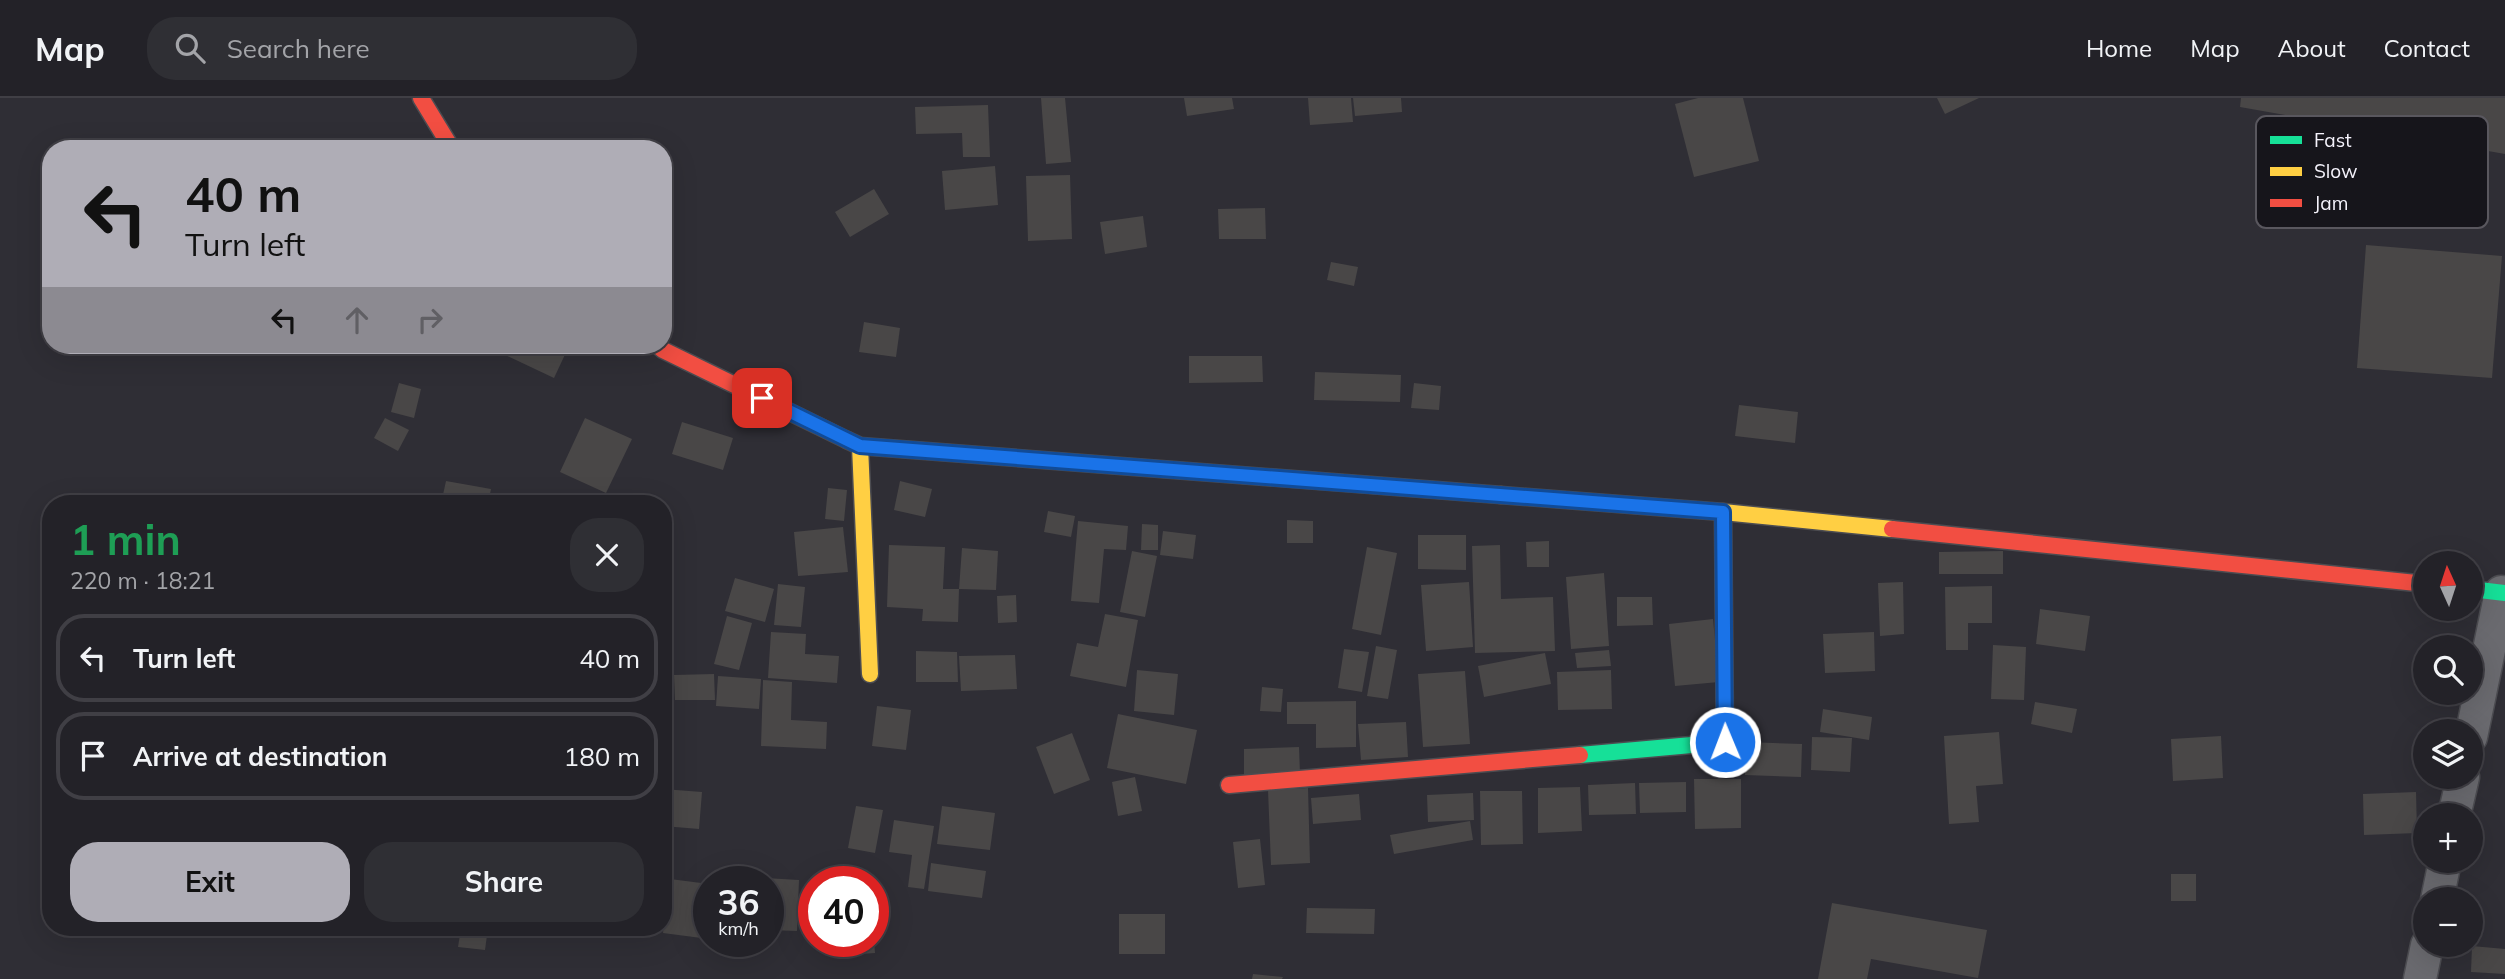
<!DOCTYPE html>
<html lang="en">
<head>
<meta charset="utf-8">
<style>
  :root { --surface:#232228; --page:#2f2f34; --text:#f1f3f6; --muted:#a3a4a8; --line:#403f45; --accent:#afadb6 }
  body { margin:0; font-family:Mulish,sans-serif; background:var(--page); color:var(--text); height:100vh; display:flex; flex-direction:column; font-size:26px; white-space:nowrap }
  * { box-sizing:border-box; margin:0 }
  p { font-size:23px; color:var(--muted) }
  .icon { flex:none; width:38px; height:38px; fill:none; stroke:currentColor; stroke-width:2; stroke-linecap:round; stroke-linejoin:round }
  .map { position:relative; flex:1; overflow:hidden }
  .side { position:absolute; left:42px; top:397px; width:630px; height:441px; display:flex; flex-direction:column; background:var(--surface); border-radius:28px; box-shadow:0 7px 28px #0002,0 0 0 2px var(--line) }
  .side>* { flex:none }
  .banner { position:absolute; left:42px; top:42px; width:630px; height:214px; border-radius:28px; box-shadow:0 7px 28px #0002,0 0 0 2px var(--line); background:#afadb6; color:#111; overflow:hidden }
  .needle { width:46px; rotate:357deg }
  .tools { position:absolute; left:2413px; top:453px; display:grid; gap:14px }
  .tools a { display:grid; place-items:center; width:70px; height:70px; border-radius:50%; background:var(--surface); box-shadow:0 7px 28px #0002,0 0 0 2px var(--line); font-size:35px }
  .speed { position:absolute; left:693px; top:768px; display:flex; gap:14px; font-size:35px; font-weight:700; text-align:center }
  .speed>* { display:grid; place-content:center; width:91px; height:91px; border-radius:50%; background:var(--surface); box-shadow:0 7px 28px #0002,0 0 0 2px var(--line); line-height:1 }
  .speed small { font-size:18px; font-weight:400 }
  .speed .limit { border:10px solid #d22; background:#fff; color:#111 }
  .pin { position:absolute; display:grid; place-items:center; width:60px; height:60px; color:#fff; margin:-30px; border-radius:14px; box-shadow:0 4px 10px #0006 }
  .me { position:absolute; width:77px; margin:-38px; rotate:359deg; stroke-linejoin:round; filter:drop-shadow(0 0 5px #0008) }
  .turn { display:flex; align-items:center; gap:24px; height:147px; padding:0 28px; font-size:32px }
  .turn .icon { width:91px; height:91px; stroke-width:2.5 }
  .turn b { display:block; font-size:49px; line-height:60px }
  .lanes { display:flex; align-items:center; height:66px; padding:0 28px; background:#0003; justify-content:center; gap:35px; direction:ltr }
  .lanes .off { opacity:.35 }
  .round { display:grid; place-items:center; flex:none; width:74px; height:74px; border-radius:28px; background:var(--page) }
  .summary { display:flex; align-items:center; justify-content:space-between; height:119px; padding:0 28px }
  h1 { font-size:42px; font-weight:700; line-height:52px; color:#1e9e55 }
  .cta { display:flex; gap:14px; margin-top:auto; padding:14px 28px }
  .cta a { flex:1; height:80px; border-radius:28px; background:var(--accent); color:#111; font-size:28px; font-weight:700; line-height:80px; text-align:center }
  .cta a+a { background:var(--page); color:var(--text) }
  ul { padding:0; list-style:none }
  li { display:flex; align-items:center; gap:21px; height:88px; margin:0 14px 10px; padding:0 14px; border:4px solid var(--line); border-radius:28px }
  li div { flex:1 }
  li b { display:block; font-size:26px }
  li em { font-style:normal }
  header { display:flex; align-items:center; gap:42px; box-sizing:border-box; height:98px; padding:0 35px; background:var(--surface); border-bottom:2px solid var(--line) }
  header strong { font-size:33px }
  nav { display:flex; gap:38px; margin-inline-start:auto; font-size:24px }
  .search { width:490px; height:63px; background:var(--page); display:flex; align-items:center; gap:18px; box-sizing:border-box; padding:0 24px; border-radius:28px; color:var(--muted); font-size:26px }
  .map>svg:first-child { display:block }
</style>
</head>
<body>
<header>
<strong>Map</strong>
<div class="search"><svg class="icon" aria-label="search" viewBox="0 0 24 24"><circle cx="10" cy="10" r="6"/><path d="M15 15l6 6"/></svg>Search here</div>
<nav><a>Home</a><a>Map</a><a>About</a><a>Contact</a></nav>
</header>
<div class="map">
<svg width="2505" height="881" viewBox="0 0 2505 881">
  <rect width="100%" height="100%" fill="#2f2e35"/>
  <g fill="#494747">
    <path d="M1041,0H1065L1071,64L1046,66Z"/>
    <path d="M1184,0H1232L1234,11L1187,18Z"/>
    <path d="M1308,0H1351L1353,24L1310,27Z"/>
    <path d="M1353,0H1401L1402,14L1355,18Z"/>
    <path d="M1698,0H1743L1759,63L1694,79L1675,6Z"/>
    <path d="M1937,0H1979L1945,16Z"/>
    <path d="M2241,0H2505V56L2240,9Z"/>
    <path d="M988,7L990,59H963L962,35L916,36L915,9Z"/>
    <path d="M995,68L998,107L945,112L942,73Z"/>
    <path d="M1070,77L1072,141L1028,143L1026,78Z"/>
    <path d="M874,91L889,116L850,139L835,114Z"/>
    <path d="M1265,110L1266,141H1219L1218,111Z"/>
    <path d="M1143,118L1147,149L1105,156L1100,124Z"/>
    <path d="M2366,147L2502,158L2492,280L2357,270Z"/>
    <path d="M1331,164L1358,169L1354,188L1327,182Z"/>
    <path d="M864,224L900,230L896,259L859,254Z"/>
    <path d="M484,247H567L569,248L554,280Z"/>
    <path d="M1189,258H1262L1263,284L1189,285Z"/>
    <path d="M1315,274L1401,277L1400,304L1314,302Z"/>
    <path d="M399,285L421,291L414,320L391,314Z"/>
    <path d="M1414,285L1441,288L1439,312L1411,310Z"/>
    <path d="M1739,307L1798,314L1795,345L1735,338Z"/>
    <path d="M385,320L409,332L398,353L374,340Z"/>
    <path d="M585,320L632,341L606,395L560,374Z"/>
    <path d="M682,324L733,340L723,372L672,356Z"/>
    <path d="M446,383L491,391L488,406H441Z"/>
    <path d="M900,383L932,391L925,419L894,412Z"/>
    <path d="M828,390L847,392L844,423L825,421Z"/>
    <path d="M1048,413L1075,418L1071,439L1044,434Z"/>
    <path d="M1287,422L1313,423V445H1287Z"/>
    <path d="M1078,423L1128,428L1126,452L1104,451L1099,505L1071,503Z"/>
    <path d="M1142,426L1158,427V452H1141Z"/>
    <path d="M843,429L848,474L798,478L794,434Z"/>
    <path d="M1163,433L1196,437L1193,461L1160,457Z"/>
    <path d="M1418,437H1466V472L1418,471Z"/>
    <path d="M1549,443V469H1527L1526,444Z"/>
    <path d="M889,447L945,449L943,491H959L958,524L922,523L923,511L887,509Z"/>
    <path d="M1500,447L1501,501L1553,499L1555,553L1475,555L1472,448Z"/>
    <path d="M1367,449L1397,455L1381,537L1352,531Z"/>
    <path d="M962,450L998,453L996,492L959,491Z"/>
    <path d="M1132,453L1157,458L1145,519L1120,514Z"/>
    <path d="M2003,453V476H1939V454Z"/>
    <path d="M1604,475L1609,548L1571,551L1566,479Z"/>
    <path d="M735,480L774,491L765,524L725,513Z"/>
    <path d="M1469,484L1473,549L1426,553L1421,487Z"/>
    <path d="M1903,484L1904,536L1880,538L1878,485Z"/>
    <path d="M778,486L805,489L801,529L774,527Z"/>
    <path d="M1992,488V525H1968V552H1946L1945,489Z"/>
    <path d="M1016,497L1017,524L998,525L997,498Z"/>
    <path d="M1617,499H1652L1653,527L1617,528Z"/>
    <path d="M2040,511L2090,518L2085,553L2036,546Z"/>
    <path d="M1105,516L1138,522L1126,589L1070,578L1077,545L1098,549Z"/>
    <path d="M727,518L752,525L739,572L714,566Z"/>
    <path d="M1713,521L1719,584L1675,588L1669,526Z"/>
    <path d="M771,534L806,536L805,556L839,558L837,585L768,580Z"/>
    <path d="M1874,534L1875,573L1825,575L1823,536Z"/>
    <path d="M1993,547L2026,549L2024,602L1991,601Z"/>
    <path d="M1376,548L1397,552L1388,601L1367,598Z"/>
    <path d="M1344,551L1369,554L1362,594L1338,590Z"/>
    <path d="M1609,552L1611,568L1577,570L1575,555Z"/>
    <path d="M916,553L957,554L958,584H916Z"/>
    <path d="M1545,555L1551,586L1484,599L1478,568Z"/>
    <path d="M1015,557L1017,591L961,593L959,558Z"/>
    <path d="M1137,572L1178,576L1174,617L1134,613Z"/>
    <path d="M1611,572L1612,611L1558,612L1557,574Z"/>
    <path d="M1465,573L1470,646L1423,649L1418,576Z"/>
    <path d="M714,576L715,602H675L674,577Z"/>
    <path d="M718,578L761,581L759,611L716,608Z"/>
    <path d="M763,582L792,584L791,622L827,624L826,651L761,648Z"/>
    <path d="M1262,589L1283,591L1281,614L1260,613Z"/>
    <path d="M1356,603V649L1316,650V626H1287V604Z"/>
    <path d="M2035,604L2077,611L2072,635L2031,626Z"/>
    <path d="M877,608L911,612L906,652L872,648Z"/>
    <path d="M1823,611L1872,619L1869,642L1820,634Z"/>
    <path d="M1118,616L1197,632L1186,686L1107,670Z"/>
    <path d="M1406,624L1408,659L1361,662L1358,626Z"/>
    <path d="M1999,634L2003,686L1976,688L1979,724L1949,726L1944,638Z"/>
    <path d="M1072,635L1090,682L1054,696L1036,649Z"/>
    <path d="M2221,638L2223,680L2173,683L2171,641Z"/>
    <path d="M1812,639L1852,640L1850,674L1811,672Z"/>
    <path d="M1746,644L1802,646L1801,679L1745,677Z"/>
    <path d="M1299,649L1300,676L1244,678V651Z"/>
    <path d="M1135,679L1142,713L1118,718L1112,684Z"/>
    <path d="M1694,681H1741V730L1695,731Z"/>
    <path d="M1686,684V714L1640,715L1639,685Z"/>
    <path d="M1635,685L1636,716L1589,717L1588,687Z"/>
    <path d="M1580,689L1582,733L1538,735V690Z"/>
    <path d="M1308,690L1310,765L1271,767L1268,692Z"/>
    <path d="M663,691L702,694L699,731L663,728Z"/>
    <path d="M1480,693H1522L1523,746L1481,747Z"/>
    <path d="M2416,694L2417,735L2364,737L2363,696Z"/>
    <path d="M1473,695L1474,722L1428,724L1427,697Z"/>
    <path d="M1359,696L1361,722L1313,726L1311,700Z"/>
    <path d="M856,708L883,712L875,755L848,750Z"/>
    <path d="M942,708L995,715L990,752L937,746Z"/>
    <path d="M894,722L934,728L924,791L908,789L912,757L889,754Z"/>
    <path d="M1470,723L1473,742L1394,756L1390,737Z"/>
    <path d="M1260,741L1265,787L1238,790L1233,744Z"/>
    <path d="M931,765L986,773L982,800L928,793Z"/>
    <rect x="2171" y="776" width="25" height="27"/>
    <path d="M765,780L799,782L797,833L768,832V784H765Z"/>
    <path d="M670,781L709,786V841L663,835Z"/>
    <path d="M873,795H885L884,830H873Z"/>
    <path d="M1832,805L1987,832L1978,880L1871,861L1867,881H1818Z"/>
    <path d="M1307,810L1375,811L1374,836L1306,835Z"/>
    <rect x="1119" y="816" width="46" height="40"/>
    <path d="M404,830H429L427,837L404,832Z"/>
    <path d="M461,830H488L485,852L458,849Z"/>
    <path d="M847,844H874L875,855L847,857Z"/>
    <path d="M2472,848L2505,851V876L2471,874Z"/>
    <path d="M1253,876L1283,879L1282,881H1252Z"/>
  </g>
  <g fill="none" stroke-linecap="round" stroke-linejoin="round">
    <g stroke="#4c4c51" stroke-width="35">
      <g id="street">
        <path d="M2471,639L2501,494"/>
        <path d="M2454,718L2463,679"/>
        <path d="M2437,802L2445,763"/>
        <path d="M2420,881L2427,847"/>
      </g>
    </g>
    <g stroke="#4c4c51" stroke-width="19">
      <g id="fast">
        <path d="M847,342L860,348L1501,397"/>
        <path d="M2471,491L2505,495"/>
        <path d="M1580,657L1725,644L1723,414"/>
      </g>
    </g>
    <g stroke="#4c4c51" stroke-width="19">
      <g id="slow">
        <path d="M860,348L870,576"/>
        <path d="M1501,397L1723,414L1892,431"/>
      </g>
    </g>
    <g stroke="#4c4c51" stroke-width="19">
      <g id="jam">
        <path d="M421,0L452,51"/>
        <path d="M657,247L663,252L847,342"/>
        <path d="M1892,431L2426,486"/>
        <path d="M1229,687L1580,657"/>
      </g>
    </g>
    <use href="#street" stroke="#6a6a6f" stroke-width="32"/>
    <use href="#fast" stroke="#16e098" stroke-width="16"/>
    <use href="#slow" stroke="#ffcf43" stroke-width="16"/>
    <use href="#jam" stroke="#f24e42" stroke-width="16"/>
  </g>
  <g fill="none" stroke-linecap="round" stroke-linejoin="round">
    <g stroke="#114b97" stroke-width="18">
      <path id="route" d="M762,300L860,348L1723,414L1725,644"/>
    </g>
    <use href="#route" stroke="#1a73e8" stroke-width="12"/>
  </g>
  <rect x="2256" y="18" width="232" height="112" rx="10" fill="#16151b" stroke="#59575e" stroke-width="2"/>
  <rect x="2270" y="38" width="32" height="8" fill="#16e098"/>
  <rect x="2270" y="69" width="32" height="9" fill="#ffcf43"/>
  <rect x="2270" y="101" width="32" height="8" fill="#f24e42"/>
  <g font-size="19" fill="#f4f2fb">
    <text x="2314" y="49">Fast</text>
    <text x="2314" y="80">Slow</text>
    <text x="2314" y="112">Jam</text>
  </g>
</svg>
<div class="tools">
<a><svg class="needle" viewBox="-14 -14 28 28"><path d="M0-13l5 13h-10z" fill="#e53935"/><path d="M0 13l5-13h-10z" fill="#a3a4a8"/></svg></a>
<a><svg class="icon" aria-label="search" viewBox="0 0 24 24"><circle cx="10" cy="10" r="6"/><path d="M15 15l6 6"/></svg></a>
<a><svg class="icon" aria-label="layers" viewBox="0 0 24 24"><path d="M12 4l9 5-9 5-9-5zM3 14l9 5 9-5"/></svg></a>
<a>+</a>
<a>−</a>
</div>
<div class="speed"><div>36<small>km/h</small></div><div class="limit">40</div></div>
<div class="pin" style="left:762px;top:300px;background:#d93025"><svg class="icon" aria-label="arrive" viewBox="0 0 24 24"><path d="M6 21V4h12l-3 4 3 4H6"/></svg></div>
<svg class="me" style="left:1725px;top:644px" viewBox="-20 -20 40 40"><circle r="17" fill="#1a73e8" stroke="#fff" stroke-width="3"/><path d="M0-11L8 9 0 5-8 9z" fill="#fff"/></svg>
<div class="banner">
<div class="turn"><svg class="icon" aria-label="left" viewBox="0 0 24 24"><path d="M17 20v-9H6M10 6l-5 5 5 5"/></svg><div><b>40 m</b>Turn left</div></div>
<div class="lanes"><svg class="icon" aria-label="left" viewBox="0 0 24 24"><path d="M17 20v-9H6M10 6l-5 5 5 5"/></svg><svg class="icon off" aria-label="ahead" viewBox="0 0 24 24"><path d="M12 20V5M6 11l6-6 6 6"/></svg><svg class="icon off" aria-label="right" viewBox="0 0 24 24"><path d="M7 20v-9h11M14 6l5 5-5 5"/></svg></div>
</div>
<section class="side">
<div class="summary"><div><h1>1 min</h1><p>220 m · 18:21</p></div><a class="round"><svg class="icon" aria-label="close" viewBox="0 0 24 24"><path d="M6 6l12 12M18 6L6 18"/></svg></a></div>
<ul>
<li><svg class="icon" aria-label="left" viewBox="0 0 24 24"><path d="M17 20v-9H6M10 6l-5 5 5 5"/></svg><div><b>Turn left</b></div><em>40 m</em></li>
<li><svg class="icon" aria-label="arrive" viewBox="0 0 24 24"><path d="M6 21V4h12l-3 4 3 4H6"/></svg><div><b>Arrive at destination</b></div><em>180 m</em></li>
</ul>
<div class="cta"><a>Exit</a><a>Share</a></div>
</section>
</div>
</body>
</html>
